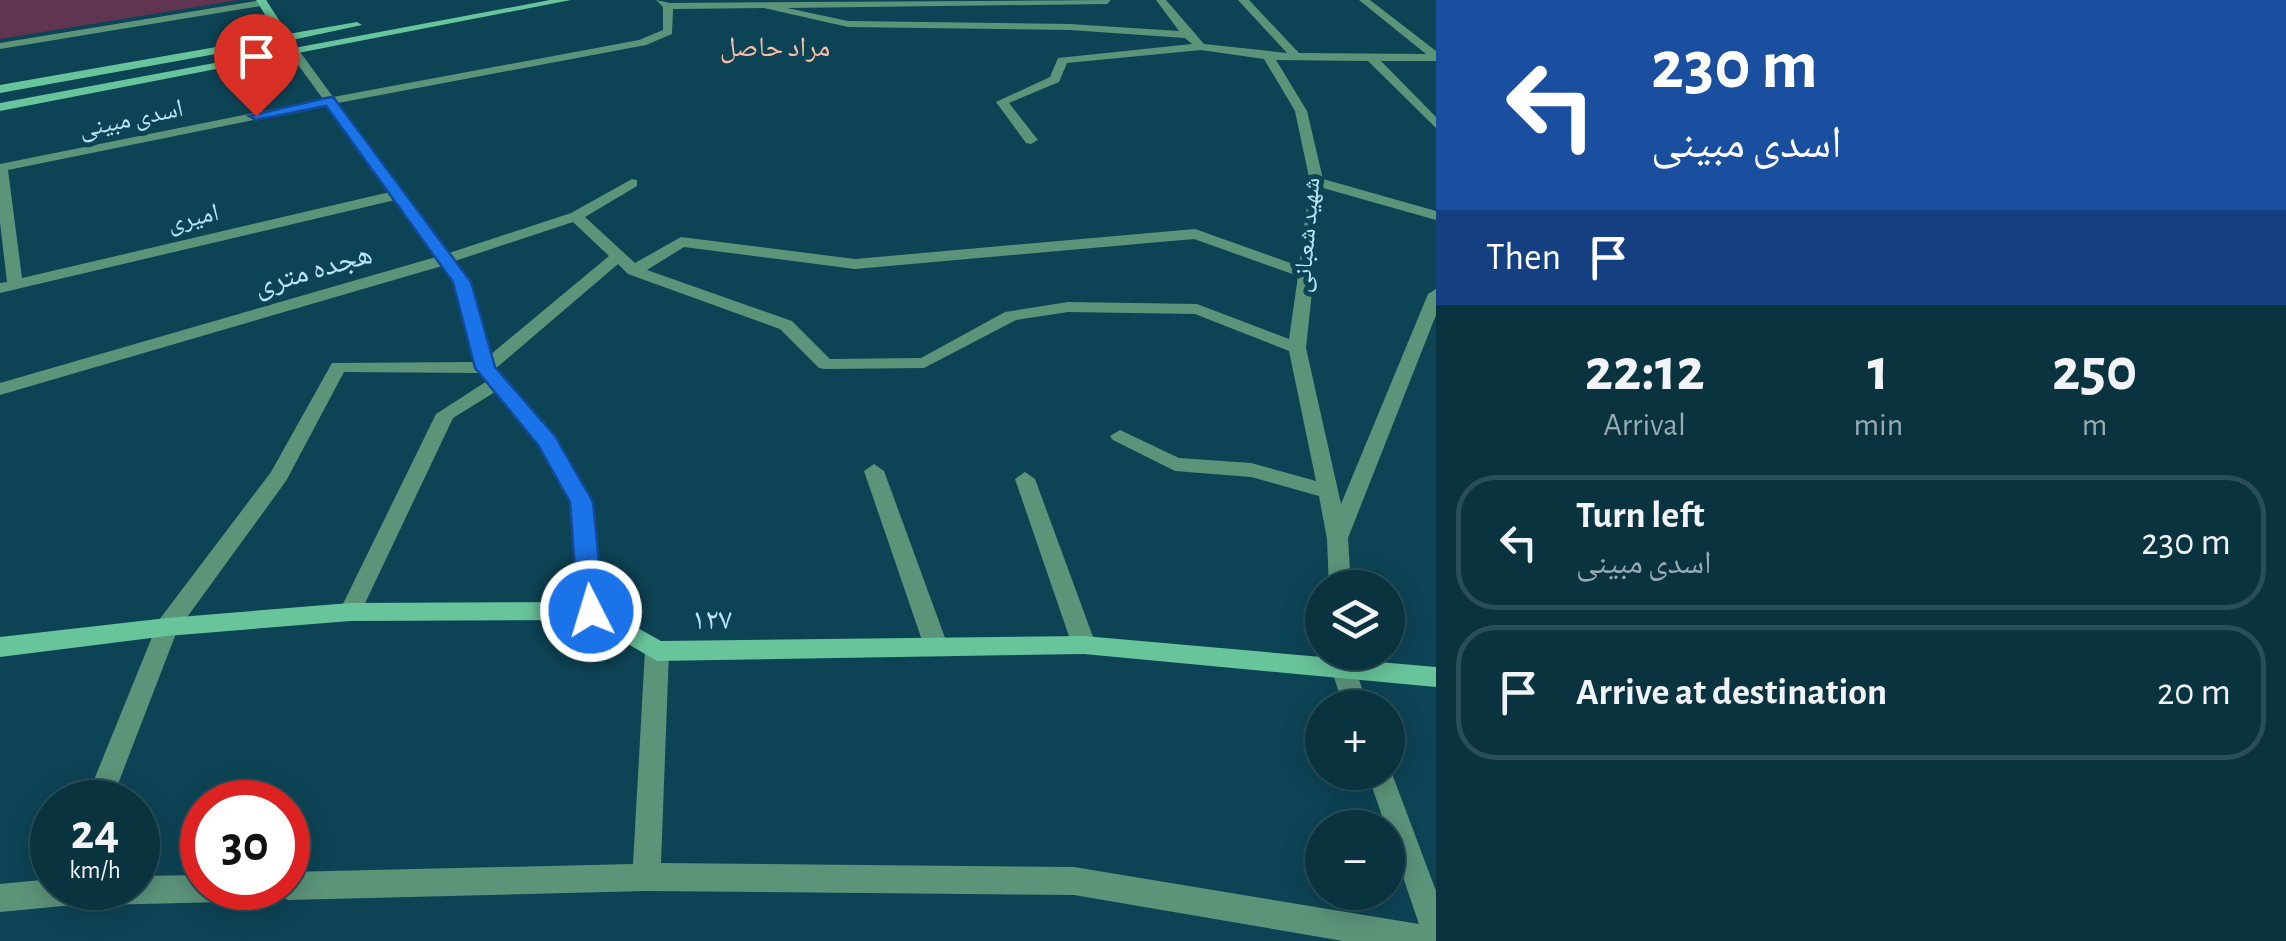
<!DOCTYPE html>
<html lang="en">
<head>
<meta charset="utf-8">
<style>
  :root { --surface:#0a3340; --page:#133b47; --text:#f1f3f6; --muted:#99aab1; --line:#2a4e59 }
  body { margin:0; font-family:"Alegreya Sans","Noto Naskh Arabic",sans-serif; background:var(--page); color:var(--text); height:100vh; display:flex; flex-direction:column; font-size:38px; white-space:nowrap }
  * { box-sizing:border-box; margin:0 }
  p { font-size:32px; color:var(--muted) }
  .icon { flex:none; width:55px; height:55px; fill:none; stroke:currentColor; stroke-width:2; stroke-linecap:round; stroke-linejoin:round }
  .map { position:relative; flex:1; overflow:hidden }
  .drawer { display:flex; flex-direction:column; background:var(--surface); width:850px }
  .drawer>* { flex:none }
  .top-card { background:#1a4fa0; color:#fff; overflow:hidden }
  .controls { position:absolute; left:1305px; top:570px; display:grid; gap:20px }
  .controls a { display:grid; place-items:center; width:100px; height:100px; border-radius:50%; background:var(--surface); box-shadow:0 5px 25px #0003,0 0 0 2px var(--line); font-size:50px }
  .speed { position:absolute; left:30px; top:780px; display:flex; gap:20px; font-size:50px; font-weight:700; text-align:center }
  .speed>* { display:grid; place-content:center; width:130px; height:130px; border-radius:50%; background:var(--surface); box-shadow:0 5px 25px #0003,0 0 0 2px var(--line); line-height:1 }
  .speed small { font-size:25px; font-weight:400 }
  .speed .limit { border:15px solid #d22; background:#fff; color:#111 }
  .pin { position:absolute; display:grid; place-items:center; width:85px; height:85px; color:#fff; margin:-102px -42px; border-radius:50% 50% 50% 0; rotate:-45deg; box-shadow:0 0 10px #0007 }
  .pin .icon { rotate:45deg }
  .me { position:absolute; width:110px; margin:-55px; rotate:355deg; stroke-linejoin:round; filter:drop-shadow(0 0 8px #0008) }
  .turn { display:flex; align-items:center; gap:35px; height:210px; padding:0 50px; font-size:45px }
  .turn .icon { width:130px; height:130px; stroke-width:2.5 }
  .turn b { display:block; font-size:70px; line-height:85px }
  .then { display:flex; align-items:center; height:95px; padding:0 50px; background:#0003; gap:20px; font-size:38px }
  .eta { display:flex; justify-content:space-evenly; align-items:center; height:170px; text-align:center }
  .eta b { font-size:60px; font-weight:700; line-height:70px }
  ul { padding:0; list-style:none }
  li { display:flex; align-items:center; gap:30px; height:135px; margin:0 20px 15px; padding:0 30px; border:5px solid var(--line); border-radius:40px }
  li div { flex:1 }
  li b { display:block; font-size:38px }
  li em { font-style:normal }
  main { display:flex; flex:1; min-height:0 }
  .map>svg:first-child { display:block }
</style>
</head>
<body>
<main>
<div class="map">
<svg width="1436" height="941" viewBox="0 0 1436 941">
  <rect width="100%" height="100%" fill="#0d4455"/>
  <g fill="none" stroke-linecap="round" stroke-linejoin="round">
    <g fill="#5c947a" fill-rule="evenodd">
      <path d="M262,0L267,1V5L0,49V43Z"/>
      <path d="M656,0L670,3L1111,0L1107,4L787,8L848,21L1070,24L1179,31L1156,0H1166L1204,44L1287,53L1238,0H1249L1299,53L1426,54L1359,0H1370L1436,51V61H1381L1436,117V128L1368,61L1276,60L1307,111L1323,179L1436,211V220L1323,188L1306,348L1341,504L1428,294L1436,289V315L1348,538L1351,588H1329L1327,539L1319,496L1251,477L1175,471L1113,440L1110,436L1120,430L1179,458L1251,463L1316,481L1289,351L1195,314L1068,312L1016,320L924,368L825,369L819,368L780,329L628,274L618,264L495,369L554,436L592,502L602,611L599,617L591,620L583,617L580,611L572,502L539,444L495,392L453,418L358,618L350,621L342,618L339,612L436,414L487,381L480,373L344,372L286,481L177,631L111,802H85L159,620L271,472L332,363L475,362L454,282L442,266L0,395V383L436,257L395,200L0,293V283L7,282L0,222V164L323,99L288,51L290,49H298L333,97L639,40L663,30V7ZM764,8L848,27L1070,30L1185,38L1192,44L1058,58L1050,77L996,102L1026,143L1031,144L1038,140L1009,103L1059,82L1067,63L1201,50L1264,59L1295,111L1310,182L1299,266L1195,229L855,259L681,237L635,263L585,217L637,186V180L632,179L571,213L449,253L338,103L646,45L672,34L673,9ZM327,105L390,192L22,278L8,170ZM573,222L609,256L490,355L470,282L455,261ZM1194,239L1298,276L1289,339L1197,304L1068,302L1005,312L921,358L830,359L792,321L647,270L684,247L855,269Z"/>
      <path d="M874,464L884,471L948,646L944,653L936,656L928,653L924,646L864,471Z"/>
      <path d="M1025,472L1035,479L1096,645L1092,652L1084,654L1076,652L1072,645L1015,479Z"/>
      <path d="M657,641L665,644L669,651L661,863L1074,867L1419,924L1367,772H1388V763L1436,891V941H1343L1074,895L646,891L288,900L278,896L274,888H288V872L633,864L645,651L649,644Z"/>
      <path d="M1331,652H1355L1356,671L1369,708H1344L1332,671Z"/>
      <path d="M202,875V888H236L232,898L222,902L63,906L0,912V884L52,879V888H138V876Z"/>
    </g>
    <g fill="#68c49b" fill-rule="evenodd">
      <path d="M256,0H266L288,34L357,22L362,25L292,40L294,48L550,0H571L0,111V103L289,49L282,42L0,93V85L278,36Z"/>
      <path d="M591,602L661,641L1084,636L1436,667V687L1084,654L657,661L587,620L350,621L167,636L0,657V637L167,618L350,603Z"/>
    </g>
  </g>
  <path fill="#613450" d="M0,0H238L0,39Z"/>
  <path fill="#1a73e8" stroke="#114b97" stroke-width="2.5" d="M330,97L334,98L471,282L495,367L555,436L593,502L604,611L600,618H582L578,611L570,502L538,445L475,368L453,282L326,106L256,120L249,116Z"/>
  <g text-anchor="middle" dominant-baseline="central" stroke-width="10" stroke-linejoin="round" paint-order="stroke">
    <g font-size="25" fill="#b9e5f6" stroke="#0d4455">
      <text transform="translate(131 119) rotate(-12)">اسدی مبینی</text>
      <text transform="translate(193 218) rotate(-13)">امیری</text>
      <text transform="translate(1307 235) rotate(-85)">شهید شعبانی</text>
    </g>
    <g font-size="28" fill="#fcbea5" stroke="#0d4455">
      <text x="775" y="48">مراد حاصل</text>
    </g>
    <g font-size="30" fill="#b9e5f6" stroke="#0d4455">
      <text transform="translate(313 270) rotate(-16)">هجده متری</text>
      <text transform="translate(712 620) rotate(-1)">۱۲۷</text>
    </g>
  </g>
</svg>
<div class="controls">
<a><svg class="icon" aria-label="layers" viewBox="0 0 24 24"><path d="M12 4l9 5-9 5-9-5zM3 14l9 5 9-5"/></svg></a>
<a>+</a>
<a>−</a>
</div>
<div class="speed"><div>24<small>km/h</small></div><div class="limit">30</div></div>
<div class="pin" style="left:256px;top:116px;background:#d93025"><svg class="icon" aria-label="arrive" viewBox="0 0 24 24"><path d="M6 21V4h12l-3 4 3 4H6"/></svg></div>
<svg class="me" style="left:591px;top:611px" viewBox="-20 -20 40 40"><circle r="17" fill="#1a73e8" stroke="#fff" stroke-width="3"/><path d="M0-11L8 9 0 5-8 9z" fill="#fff"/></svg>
</div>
<section class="drawer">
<div class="top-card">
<div class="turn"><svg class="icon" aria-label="left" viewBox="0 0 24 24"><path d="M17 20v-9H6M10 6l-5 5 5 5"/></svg><div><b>230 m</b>اسدی مبینی</div></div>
<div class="then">Then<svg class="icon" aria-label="arrive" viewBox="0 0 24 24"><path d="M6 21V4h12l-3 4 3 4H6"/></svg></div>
</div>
<div class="eta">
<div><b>22:12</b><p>Arrival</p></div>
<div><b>1</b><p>min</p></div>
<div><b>250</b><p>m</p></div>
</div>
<ul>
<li><svg class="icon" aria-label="left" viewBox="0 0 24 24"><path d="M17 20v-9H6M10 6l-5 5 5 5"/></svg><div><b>Turn left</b><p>اسدی مبینی</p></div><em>230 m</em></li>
<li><svg class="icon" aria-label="arrive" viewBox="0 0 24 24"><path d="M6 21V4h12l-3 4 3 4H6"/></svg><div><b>Arrive at destination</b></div><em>20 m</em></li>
</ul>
</section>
</main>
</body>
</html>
